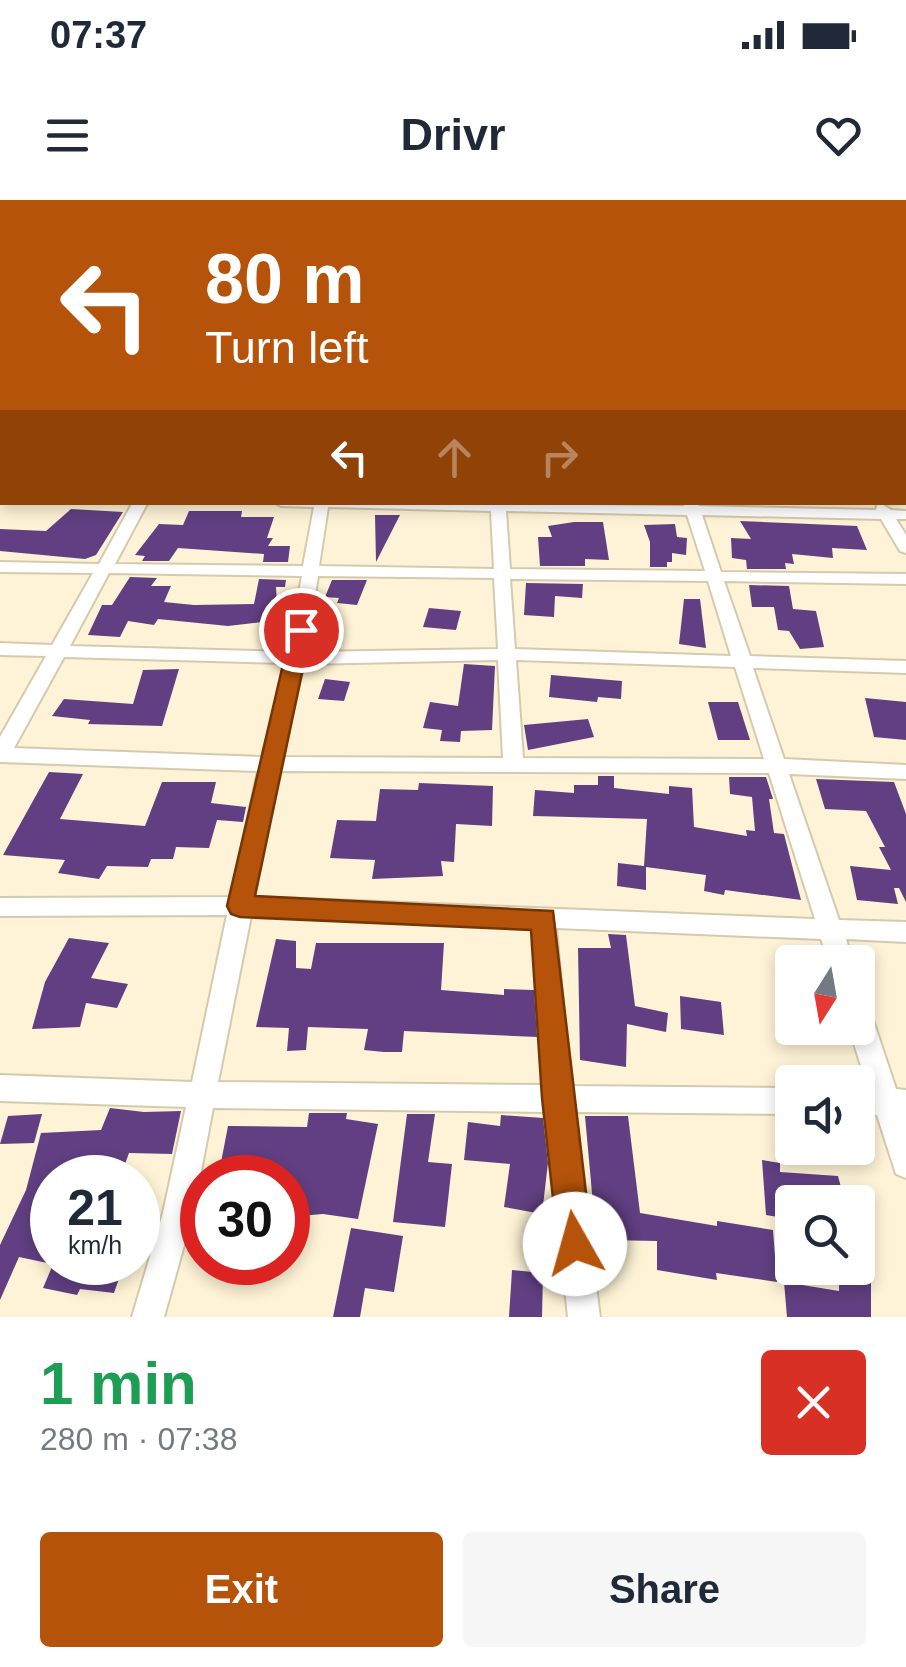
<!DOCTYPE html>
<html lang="en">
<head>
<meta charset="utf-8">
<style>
  :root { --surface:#fff; --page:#f6f6f7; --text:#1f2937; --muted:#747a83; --accent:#b45309 }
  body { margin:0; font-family:Helvetica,sans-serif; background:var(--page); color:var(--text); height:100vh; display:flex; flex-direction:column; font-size:38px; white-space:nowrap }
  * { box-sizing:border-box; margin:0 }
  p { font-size:32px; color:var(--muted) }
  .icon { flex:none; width:55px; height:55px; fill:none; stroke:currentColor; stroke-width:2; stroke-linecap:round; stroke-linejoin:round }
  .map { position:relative; height:1117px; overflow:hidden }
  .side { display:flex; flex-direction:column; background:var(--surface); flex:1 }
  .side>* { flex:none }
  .guide { position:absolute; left:0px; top:0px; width:908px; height:305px; box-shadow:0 5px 15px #0003; background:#b45309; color:#fff; overflow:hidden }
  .needle { width:65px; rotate:191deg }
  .buttons { position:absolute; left:775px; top:745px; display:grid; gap:20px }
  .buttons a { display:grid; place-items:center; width:100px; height:100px; border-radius:10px; background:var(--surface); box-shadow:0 5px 15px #0003; font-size:50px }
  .speed { position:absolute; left:30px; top:955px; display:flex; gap:20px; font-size:50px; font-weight:700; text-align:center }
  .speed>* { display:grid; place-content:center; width:130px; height:130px; border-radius:50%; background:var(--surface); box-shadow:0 5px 15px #0003; line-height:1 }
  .speed small { font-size:25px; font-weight:400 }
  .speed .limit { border:15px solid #d22; background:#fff; color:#111 }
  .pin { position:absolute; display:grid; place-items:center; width:85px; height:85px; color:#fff; margin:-42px; border:5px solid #fff; border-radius:50%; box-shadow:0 2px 10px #0007 }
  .me { position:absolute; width:110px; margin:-55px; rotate:353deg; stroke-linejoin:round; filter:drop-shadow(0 0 8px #0008) }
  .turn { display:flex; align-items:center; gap:35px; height:210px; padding:0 40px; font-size:45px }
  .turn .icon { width:130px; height:130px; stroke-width:2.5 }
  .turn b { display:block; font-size:70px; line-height:85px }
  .lanes { display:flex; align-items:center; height:95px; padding:0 40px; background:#0003; justify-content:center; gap:50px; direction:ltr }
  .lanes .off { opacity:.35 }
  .round { display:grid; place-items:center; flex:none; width:105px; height:105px; border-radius:10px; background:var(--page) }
  .headline { display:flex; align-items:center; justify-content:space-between; height:170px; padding:0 40px }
  h1 { font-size:60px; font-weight:700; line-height:75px; color:#1e9e55 }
  .button { display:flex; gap:20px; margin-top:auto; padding:20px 40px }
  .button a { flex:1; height:115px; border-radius:10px; background:var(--accent); color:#fff; font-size:40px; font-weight:700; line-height:115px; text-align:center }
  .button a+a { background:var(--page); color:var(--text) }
  .status { display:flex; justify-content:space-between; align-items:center; height:70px; padding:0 50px; background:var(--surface); direction:ltr }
  .status svg { height:28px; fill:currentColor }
  header { display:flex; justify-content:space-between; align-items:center; height:130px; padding:0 40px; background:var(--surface); font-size:45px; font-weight:700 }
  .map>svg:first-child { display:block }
</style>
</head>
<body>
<div class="status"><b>07:37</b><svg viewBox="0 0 49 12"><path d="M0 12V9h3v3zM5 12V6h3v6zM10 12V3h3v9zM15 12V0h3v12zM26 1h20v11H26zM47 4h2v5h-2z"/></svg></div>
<header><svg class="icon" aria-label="menu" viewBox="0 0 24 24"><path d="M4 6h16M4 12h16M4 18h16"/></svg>Drivr<svg class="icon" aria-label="heart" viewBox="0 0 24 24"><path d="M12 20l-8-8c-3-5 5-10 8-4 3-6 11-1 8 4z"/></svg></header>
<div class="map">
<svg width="906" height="1117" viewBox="0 0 906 1117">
  <rect width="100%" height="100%" fill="#fef3d6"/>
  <g fill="#613f82">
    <path d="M71,309L123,312L96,355L85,359L0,351V329L46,331Z"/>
    <path d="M189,311H242L241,317H274L267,338H273L268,346H290L288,362H263L264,354L178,348L169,361H142L145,356L135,355L159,324L183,325Z"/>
    <path d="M375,315H400L376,362Z"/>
    <path d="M740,321L857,326L867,350L832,348L833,358L792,354L794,364L785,363L786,369H747L746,360L732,358L731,338L751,339Z"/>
    <path d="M574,322H603L609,360L585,359V366H540L538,337H552L548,326Z"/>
    <path d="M675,324L677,337L687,338L686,355L672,353V362H667V367H650V342L644,325Z"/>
    <path d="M130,377L157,378L151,386H171L164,402L194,405L254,404L259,379L286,380L285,387H276L278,420L228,426L158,419L154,425L128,421L120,437L88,435L102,405H112Z"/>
    <path d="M324,380H367L357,405L337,403L339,398L325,397L332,380Z"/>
    <path d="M526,383L583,384L582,398L555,396L554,417L524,415Z"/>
    <path d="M749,385L789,386L793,409L816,411L824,447L800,449L789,431L778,430L774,407H752Z"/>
    <path d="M684,399H700L706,448L679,444Z"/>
    <path d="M429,408L461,411L456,430L423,427Z"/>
    <path d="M464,464L495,466L492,530L461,531L460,542L440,541L442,530L423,528L430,502L458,506Z"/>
    <path d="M179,469L162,526L88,524L90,520L52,516L64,499L133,504L143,470Z"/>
    <path d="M551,475L622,481L621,499L598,497L597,502L549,497Z"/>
    <path d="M325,479L350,482L344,501L318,499Z"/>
    <path d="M865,498L906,502V540L874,537Z"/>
    <path d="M708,502H738L750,540H718Z"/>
    <path d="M588,519L594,537L528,550L524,525Z"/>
    <path d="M49,572L83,574L60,619L145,626L162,582H216L211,603L246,607L243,622L217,620L209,648L176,647L173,659H151L148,667L107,666L99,679L58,673L65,660L3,655Z"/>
    <path d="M598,576H614V588L669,594V586L692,588L694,627L747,636L746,630L755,631L752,597L730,594L729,577H766L773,599H769L774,633L784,634L801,700L725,690L724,695L704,691L706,675L646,667V690L617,686L618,663L644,666L647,619L533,616L535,590L574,593V585H598Z"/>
    <path d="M816,579L894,582L906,614V702L899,688H894L898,704L857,700L850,666L891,670L879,647H885L866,611L825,609Z"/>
    <path d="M419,583L493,586L492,626L456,624L454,662L441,661L443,676L372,679L375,660L330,658L337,620L376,621L380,589L418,590Z"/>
    <path d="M608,734L626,735L635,806L668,813L666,832L627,824L626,867L580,860L578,748H611Z"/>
    <path d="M69,738L109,743L91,778L128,784L117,808L86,803L80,827L32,829L45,782Z"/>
    <path d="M276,739L296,741V768L311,769L316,743H444L441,790L504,795V789L534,790L537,837L404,831L402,852H384L364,850L368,829L308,827L306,850L287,851L289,828L256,827Z"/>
    <path d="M680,796L721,802L724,835L681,829Z"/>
    <path d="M110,908L144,912L181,911L172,954L129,953L120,978H52V1064L19,1057L0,1100V1045L26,990L41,933L101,930Z"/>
    <path d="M309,913H347L346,919L378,924L358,1019L323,1014L288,1017V978H218L228,926L307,927Z"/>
    <path d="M42,914L34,943L0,944L8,916Z"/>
    <path d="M407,914H435L428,962L452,964L445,1027L393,1022Z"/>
    <path d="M501,915L543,918L548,963L542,1014L504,1007L510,964L464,960L468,922L500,926Z"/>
    <path d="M585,916H628L640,1013L717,1026V1021L773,1030L777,1082L716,1073L717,1080L657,1070V1041L606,1040L604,1016L594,1015Z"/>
    <path d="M762,960L780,963V972L838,976L845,1002H783L784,1018L766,1015Z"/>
    <path d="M351,1028L403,1036L394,1092L365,1088L360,1117H333Z"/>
    <path d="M54,1062H84L123,1067L114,1093L80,1089L77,1095L43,1088Z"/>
    <path d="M512,1070L543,1073L542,1117H509Z"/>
    <path d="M839,1074L871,1083V1117H787L784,1082L839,1091Z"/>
  </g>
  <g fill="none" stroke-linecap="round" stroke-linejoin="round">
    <g stroke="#d4caad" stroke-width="4">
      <g id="street">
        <path d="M673,0H681L682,2H674Z"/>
        <path d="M770,0H780L781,2H772Z"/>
        <path d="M873,0H883L884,2H875Z"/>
        <path d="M905,21L906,22V28L905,27Z"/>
        <rect x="905" y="72" width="1" height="6"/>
        <rect x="905" y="116" width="1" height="6"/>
        <rect x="0" y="135" width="2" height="6"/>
        <rect x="905" y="145" width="1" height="7"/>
        <path d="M0,169L2,170V176L0,177Z"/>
        <rect x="0" y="195" width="2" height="8"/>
        <rect x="905" y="196" width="1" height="8"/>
        <rect x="905" y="251" width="1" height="8"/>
        <rect x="0" y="293" width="2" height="8"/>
        <path d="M133,302H148L115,364L303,366L314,307L281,306L274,302L684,306L683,302H697L699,306L876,310L877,305L882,304L891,310L906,311V319H896L906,335V353L900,351L881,319L702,315L721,372L906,374V384L724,381L750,456L906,461V473L753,468L784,559L906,565V579L789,574L839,720L906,722V742L846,739L853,762H829L821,739L556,728L570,886L792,888V914L573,912L600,1117H568L546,912L213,908L193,1013L164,1117H132L163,1013L186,907L0,901V875L192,882L227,715L0,716V698L231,697L258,571L0,562V537L46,456L0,455V443L52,445L93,373L0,372V362L99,364ZM328,307L491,311L494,369L319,366ZM506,311L687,315L705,371L510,369ZM109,373L302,376L288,452L70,446ZM318,376L494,378L498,449L306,452ZM510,379L708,381L731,456L515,449ZM64,457L286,463L262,557L14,548ZM498,460L503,558L282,557L304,464ZM516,460L735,467L764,559L523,558ZM279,571L769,573L815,719L254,697ZM251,716L533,727L544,885L218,882Z"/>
        <path d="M858,803L867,806L871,814L896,889L906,890V978L896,974L877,915L858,914V888H868L849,828H858Z"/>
      </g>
    </g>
    <use href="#street" fill="#fff" fill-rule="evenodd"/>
  </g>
  <path fill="#b45309" stroke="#753606" stroke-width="2.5" d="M301,424L311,430L255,696L553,711L592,1044L587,1056L575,1061L563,1056L558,1044L542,898L531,730L240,717L231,714L227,706L291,430Z"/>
</svg>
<div class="buttons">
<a><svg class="needle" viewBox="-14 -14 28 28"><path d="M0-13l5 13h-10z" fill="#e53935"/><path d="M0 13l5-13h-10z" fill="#747a83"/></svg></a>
<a><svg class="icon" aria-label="sound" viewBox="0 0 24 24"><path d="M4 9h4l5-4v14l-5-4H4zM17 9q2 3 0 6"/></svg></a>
<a><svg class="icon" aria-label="search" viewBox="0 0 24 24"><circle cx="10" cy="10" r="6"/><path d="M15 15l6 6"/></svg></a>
</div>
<div class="speed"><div>21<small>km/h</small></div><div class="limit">30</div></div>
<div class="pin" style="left:301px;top:430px;background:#d93025"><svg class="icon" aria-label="arrive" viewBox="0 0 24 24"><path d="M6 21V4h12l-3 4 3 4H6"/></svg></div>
<svg class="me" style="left:575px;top:1044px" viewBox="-20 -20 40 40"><circle r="19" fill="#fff"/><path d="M0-13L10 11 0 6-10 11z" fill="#b45309"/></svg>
<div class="guide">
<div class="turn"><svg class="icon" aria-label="left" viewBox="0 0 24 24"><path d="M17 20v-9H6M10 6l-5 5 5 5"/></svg><div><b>80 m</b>Turn left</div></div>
<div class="lanes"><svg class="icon" aria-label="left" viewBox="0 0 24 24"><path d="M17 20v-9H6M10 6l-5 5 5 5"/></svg><svg class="icon off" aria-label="ahead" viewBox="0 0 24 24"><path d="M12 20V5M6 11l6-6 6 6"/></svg><svg class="icon off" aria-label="right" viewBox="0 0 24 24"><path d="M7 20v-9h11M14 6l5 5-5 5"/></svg></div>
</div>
</div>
<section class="side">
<div class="headline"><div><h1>1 min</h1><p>280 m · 07:38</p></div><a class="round" style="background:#d93025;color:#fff"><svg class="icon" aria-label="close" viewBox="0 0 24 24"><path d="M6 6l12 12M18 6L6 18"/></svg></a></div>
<div class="button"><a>Exit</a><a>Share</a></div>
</section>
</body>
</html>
